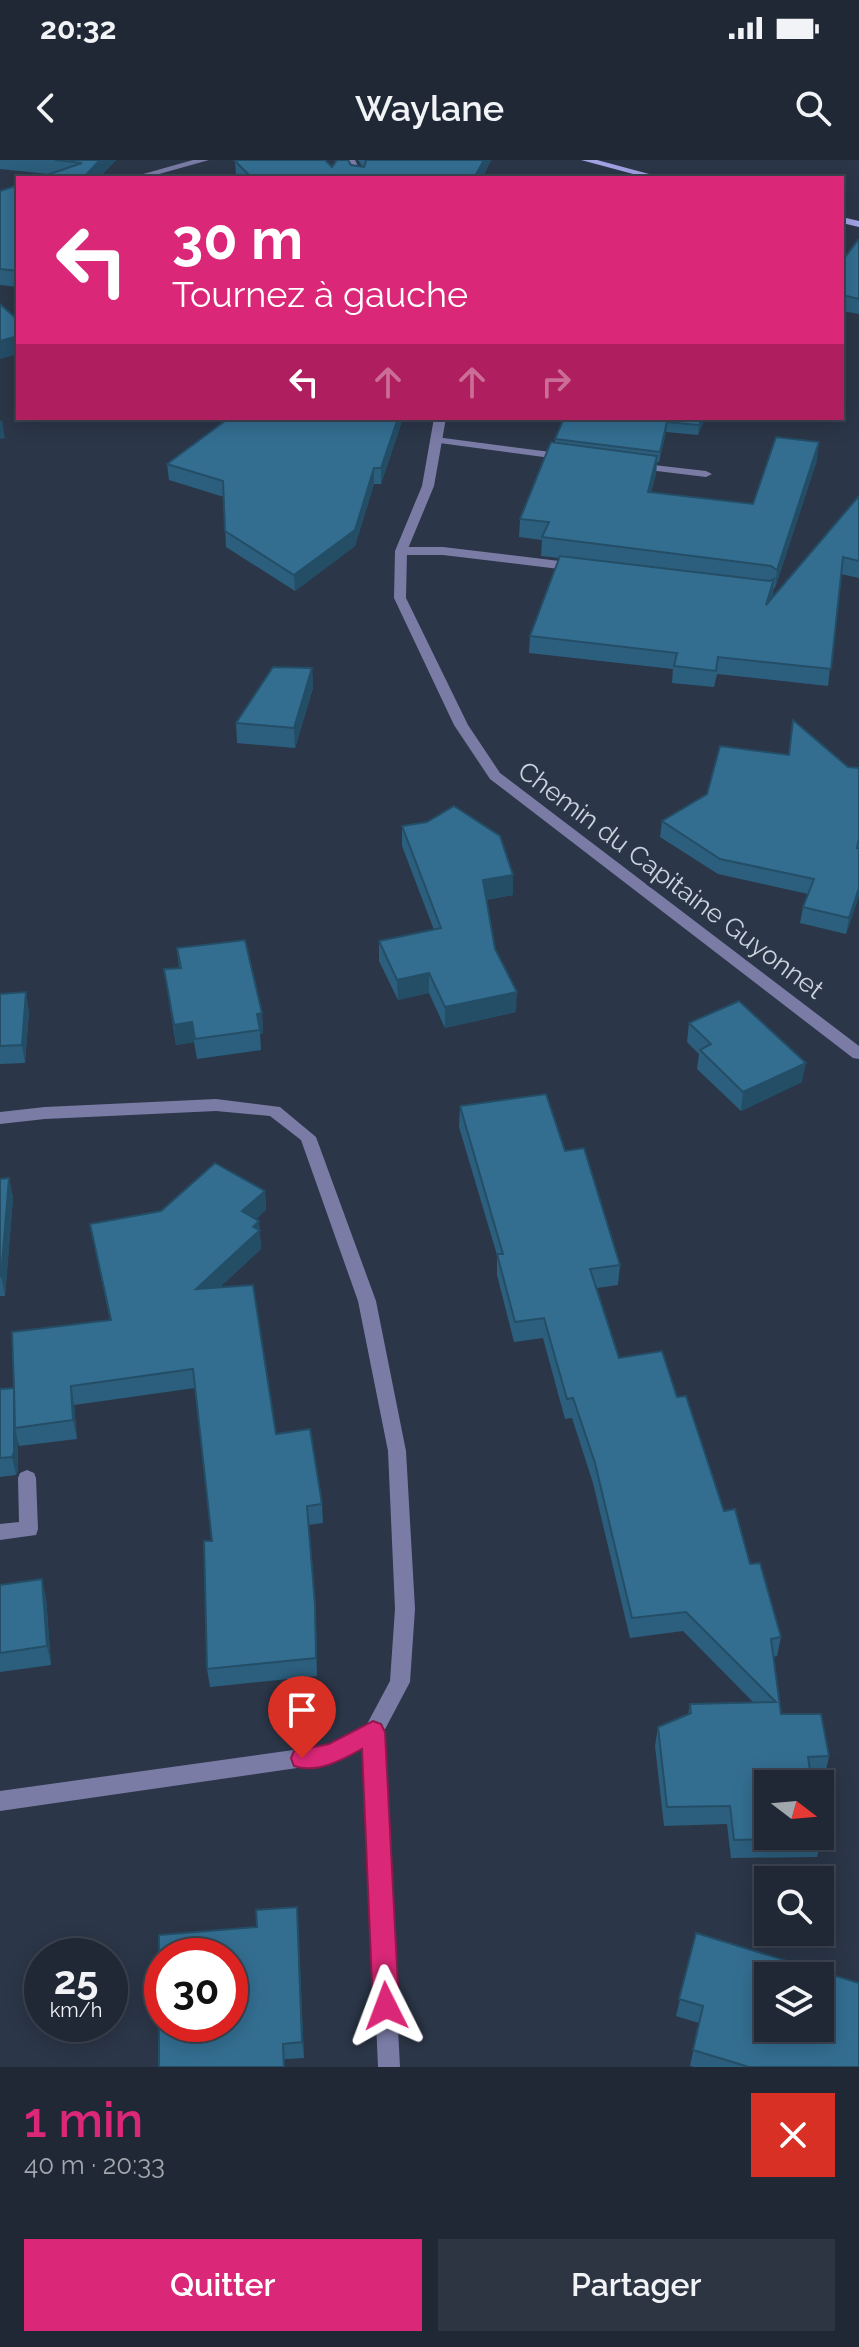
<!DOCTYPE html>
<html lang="fr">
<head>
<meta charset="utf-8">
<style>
  :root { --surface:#202836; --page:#2d3442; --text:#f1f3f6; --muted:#a2a6ad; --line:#3d4451; --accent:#db2777 }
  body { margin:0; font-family:Raleway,sans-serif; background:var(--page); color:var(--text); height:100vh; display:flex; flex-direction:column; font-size:30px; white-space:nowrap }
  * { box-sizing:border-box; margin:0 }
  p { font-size:26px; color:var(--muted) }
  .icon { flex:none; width:44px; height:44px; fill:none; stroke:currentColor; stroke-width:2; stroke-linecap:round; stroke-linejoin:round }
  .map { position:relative; height:1907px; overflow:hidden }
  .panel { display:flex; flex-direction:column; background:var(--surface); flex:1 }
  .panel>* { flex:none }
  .hud { position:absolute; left:16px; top:16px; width:828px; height:244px; border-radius:0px; box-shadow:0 4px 20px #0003,0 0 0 2px var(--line); background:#db2777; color:#fff; overflow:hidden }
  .needle { width:52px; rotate:106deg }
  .fabs { position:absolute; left:754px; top:1610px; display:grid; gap:16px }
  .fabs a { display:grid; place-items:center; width:80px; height:80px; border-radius:0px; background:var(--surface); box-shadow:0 4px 20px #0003,0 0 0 2px var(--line); font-size:40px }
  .speed { position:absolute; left:24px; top:1778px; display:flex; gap:16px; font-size:40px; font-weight:700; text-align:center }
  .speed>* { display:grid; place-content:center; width:104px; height:104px; border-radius:50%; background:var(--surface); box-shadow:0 4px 20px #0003,0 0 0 2px var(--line); line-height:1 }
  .speed small { font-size:20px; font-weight:400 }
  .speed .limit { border:12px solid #d22; background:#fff; color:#111 }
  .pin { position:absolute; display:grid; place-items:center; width:68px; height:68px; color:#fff; margin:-82px -34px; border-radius:50% 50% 50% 0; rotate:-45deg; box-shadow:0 0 8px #0007 }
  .pin .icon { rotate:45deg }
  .me { position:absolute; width:88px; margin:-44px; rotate:357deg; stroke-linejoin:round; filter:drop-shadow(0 0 6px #0008) }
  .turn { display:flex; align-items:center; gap:28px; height:168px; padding:0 24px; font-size:36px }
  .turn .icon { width:104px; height:104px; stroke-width:2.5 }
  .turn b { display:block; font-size:56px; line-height:68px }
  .lanes { display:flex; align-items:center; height:76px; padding:0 24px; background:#0003; justify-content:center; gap:40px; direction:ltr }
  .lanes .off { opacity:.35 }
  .round { display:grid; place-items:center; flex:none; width:84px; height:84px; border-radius:0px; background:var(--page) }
  .summary { display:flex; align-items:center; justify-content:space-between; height:136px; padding:0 24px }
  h1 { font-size:48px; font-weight:600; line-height:60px; color:var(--accent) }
  .action { display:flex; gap:16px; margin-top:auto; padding:16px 24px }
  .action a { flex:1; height:92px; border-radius:0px; background:var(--accent); color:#fff; font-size:32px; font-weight:600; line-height:92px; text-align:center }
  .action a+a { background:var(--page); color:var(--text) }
  .status { display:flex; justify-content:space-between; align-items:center; height:56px; padding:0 40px; background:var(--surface); direction:ltr }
  .status svg { height:22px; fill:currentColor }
  header { display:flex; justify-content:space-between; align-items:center; height:104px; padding:0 24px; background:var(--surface); font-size:36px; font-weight:600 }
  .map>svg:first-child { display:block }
</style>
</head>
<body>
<div class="status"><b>20:32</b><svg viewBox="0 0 49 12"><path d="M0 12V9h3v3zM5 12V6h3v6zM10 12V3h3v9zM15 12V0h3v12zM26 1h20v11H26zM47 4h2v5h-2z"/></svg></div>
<header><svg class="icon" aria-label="back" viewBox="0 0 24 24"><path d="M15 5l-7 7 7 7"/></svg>Waylane<svg class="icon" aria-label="search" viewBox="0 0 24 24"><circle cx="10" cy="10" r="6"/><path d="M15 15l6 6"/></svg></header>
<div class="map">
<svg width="859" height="1907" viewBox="0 0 859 1907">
  <rect width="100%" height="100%" fill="#2b3648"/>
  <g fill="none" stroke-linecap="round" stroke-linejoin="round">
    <g fill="#7b7ca6" fill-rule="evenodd">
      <path d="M436,277L566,294L572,297L566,300L432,282V278Z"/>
      <path d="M636,303L706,311L712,314L706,317L632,308L630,306Z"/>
      <path d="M443,387L576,403L582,407L576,411L443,395H401L395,391L401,387Z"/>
    </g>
    <g fill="#7b7ca6" fill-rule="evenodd">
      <path d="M193,0H209L145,18H129Z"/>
      <path d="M345,0H355L364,18H354Z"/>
      <path d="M434,258H446L434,326L407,391L406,438L468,565L500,613L859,886V899L853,898L490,619L454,565L394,438L395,391L422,326Z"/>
      <path d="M216,939L280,947L316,977L376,1141L406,1291L415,1449L410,1522L383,1573L400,1907H378L364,1587L332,1603L0,1651V1631L329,1585L366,1566L390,1521L395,1449L388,1291L358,1141L301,980L270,956L216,951L45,959L0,964V952L45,947Z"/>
      <path d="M27,1310L34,1313L36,1318L38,1369L36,1375L0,1380V1364L19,1362L18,1318L20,1313Z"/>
    </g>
    <g fill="#a3a3e6" fill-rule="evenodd">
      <path d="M581,0H597L664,18H648Z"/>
      <path d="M842,57L859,61V67L842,63Z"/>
    </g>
  </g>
  <g fill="#2c5f7d">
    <path d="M0,0H116L99,18H38L48,14L0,9Z"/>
    <path d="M358,0H491L482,18H239L236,15L235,1L332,7L351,5L362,6Z"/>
    <path d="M18,25V127L0,125V31Z"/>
    <path d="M859,80V154L842,151V101Z"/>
    <path d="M229,258H403L381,324H374L355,386L295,431L226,387L224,337L169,320L167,304Z"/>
    <path d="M564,258H705L698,275L666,272L659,302H657L656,314L651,332L753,344L817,300L775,428L774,427L772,438L859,336V418L841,414L828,526L717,514L714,527L672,523L673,509L529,493L530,476L559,398L541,396L542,380L519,377L520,359L555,283V279Z"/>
    <path d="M312,508L313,528L295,588L237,583L236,563Z"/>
    <path d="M662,661L859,684V736L846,774L800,763L803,747L808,734L718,714L660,677Z"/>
    <path d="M402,666L513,715V735L486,740L495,789L516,852L445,868L429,833L398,840L379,801V781L434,770L402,686Z"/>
    <path d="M177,788L262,853L263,873L260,874L261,890L197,899L194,882L176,885L164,809L179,808Z"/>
    <path d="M0,834L29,851L25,903L0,904Z"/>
    <path d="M689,863L802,922L741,951L697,909L699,894L687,882Z"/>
    <path d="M460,946L565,991L620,1105L618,1125L597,1128L619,1198L677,1237L724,1351L750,1404L781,1477L777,1496L773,1497L781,1554L829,1596L825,1615H811L822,1678L817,1697L731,1698L727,1664L664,1666L655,1586L658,1567L688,1555L690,1544L754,1543L683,1471L630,1478L593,1323L572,1258L565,1259L543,1178L514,1182L497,1115V1095L459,967Z"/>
    <path d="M9,1018L13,1038L5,1136H0V1019Z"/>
    <path d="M265,1031L266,1050L256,1059L259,1061L261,1089L220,1127L276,1274L322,1344L323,1363L308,1365L316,1463L317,1516L210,1527L207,1509L212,1381L195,1228L74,1245L77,1279L19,1286L18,1282V1311L16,1315L0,1317V1229L14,1228L110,1160L90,1064Z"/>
    <path d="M0,1425L46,1438L51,1505L0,1512Z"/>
    <path d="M298,1763L304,1898L159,1907Z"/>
    <path d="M696,1773L859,1907H694L690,1906L699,1863L676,1856Z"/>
  </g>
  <g fill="#244d66">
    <path d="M100,0H116L99,18H83Z"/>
    <path d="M484,0H491L482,18H474Z"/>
    <path d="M18,176V194L0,199V181Z"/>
    <path d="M398,258H403L381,324V308Z"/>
    <path d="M702,258H705L698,275L699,265Z"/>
    <path d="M2,260L5,278L0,279V261Z"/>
    <path d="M667,262L666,272L659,302L660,292Z"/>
    <path d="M819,282L817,300L775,428L777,410Z"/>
    <path d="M657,296L656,314L646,350L648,332Z"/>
    <path d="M374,308V324L355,386L295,431L294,415Z"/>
    <path d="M774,419L772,436L764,461L766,445Z"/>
    <path d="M312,508L313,528L295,588L294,568Z"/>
    <path d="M513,715V735L482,740L483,720Z"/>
    <path d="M859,728V736L846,774L849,758Z"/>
    <path d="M429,813V833L398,840L397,820Z"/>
    <path d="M26,832L29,851L25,903L22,885Z"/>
    <path d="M517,832L516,852L445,868V847Z"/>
    <path d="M262,853L263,873L260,874L257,854Z"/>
    <path d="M192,862L194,882L176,885L174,865Z"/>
    <path d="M806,903L802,922L741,951L743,932Z"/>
    <path d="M9,1018L13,1038L5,1136L1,1116Z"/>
    <path d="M265,1031L266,1050L243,1070L242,1051Z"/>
    <path d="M259,1061L261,1089L198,1148L196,1129Z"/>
    <path d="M71,1226L74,1245L77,1279L73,1260Z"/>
    <path d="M14,1228L15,1268L18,1282V1311L16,1315L12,1297Z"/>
    <path d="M42,1419L46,1438L51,1505L47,1486Z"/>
    <path d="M315,1445L316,1463L317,1516L316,1498Z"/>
    <path d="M297,1747L298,1763L304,1898L302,1882Z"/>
  </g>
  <g fill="#336e91" stroke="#244d66" stroke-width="2" fill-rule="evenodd">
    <path d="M55,0H100L83,18H38L82,3Z"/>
    <path d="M239,0H325L332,7L337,0H348L351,5L364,7L366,2L365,0H484L474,18H252L235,1Z"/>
    <path d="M18,25V111L0,109V31Z"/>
    <path d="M858,80H859V139L842,135V101Z"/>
    <path d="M0,144L18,160V176L0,181Z"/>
    <path d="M229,258H398L381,308H374L355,370L294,415L225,371L223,321L167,304Z"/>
    <path d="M564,258H702L699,265L667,262L660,292L555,279Z"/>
    <path d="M776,277L819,282L777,410L771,406L542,377L549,362L520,359L551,282L657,296L648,332L753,344Z"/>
    <path d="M859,336V401L843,397L831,509L718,497L716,511L674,506L677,493L530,476L560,396L770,421L774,419L766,445Z"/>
    <path d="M273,507L312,508L294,568L236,563Z"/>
    <path d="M793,560L848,607L859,608V679L857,688H859V728L849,758L803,747L814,719L720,699L662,661L707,634L720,586L789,595Z"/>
    <path d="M454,646L500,676L513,715L483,720L495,789L517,832L445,847L429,813L397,820L379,781L441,768L402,666L427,662Z"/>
    <path d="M245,780L262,853L257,854L260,870L195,879L192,862L174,865L164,809L181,808L177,788Z"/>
    <path d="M26,832L22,885L0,886V834Z"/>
    <path d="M739,841L806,903L743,932L700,890L711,884L689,863Z"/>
    <path d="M546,934L565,991L584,988L620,1105L590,1109L619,1198L662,1191L677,1237L686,1236L724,1351L735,1349L750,1404L760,1403L781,1477L771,1479L781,1554H821L829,1596L808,1597L812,1624H768V1676H820V1667L822,1678L734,1680L730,1646L667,1647L658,1567L691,1553L690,1544L776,1542L686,1452L632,1458L595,1303L573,1238L567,1239L544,1158L515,1162L497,1094H503L460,946Z"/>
    <path d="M215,1003L265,1031L242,1051L259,1061L253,1067L260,1070L196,1129L253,1125L276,1274L310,1269L322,1344L307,1346L315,1445L316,1498L207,1509L204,1381H212L193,1209L71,1226L73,1260L15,1268L14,1228V1292L12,1297L0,1298V1229L14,1228L12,1172L111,1160L90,1064L161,1051Z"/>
    <path d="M9,1018L1,1116H0V1019Z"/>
    <path d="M42,1419L47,1486L0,1493V1425Z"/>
    <path d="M297,1747L302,1882L283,1884L284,1907H159V1775L257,1767L256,1750ZM162,1796H230V1864H162Z"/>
    <path d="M696,1773L859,1823V1907H749L693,1890L703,1846L679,1839ZM768,1816H820V1868H768Z"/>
  </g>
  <path fill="#db2777" stroke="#8e194d" stroke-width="2" d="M373,1561L381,1564L385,1572L399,1846L395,1855L386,1858L377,1855L373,1846L362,1589C342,1600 317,1614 294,1606L291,1598L294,1591L329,1584Z"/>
  <g text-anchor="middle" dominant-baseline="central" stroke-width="8" stroke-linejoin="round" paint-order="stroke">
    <g font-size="26" fill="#cbd2dd" stroke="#2b3648">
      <text transform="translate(671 720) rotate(37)">Chemin du Capitaine Guyonnet</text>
    </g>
  </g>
</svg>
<div class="fabs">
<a><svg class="needle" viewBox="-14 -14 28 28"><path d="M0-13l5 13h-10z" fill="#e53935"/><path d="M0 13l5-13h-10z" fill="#a2a6ad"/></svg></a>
<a><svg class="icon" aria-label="search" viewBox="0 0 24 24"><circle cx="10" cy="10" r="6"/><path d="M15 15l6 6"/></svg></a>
<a><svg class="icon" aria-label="layers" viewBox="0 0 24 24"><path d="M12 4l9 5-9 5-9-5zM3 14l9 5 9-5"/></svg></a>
</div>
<div class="speed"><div>25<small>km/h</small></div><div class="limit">30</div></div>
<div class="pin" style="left:302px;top:1598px;background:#d93025"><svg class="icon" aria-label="arrive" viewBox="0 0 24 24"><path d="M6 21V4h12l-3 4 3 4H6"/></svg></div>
<svg class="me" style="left:386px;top:1846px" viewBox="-20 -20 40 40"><path d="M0-17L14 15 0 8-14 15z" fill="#db2777" stroke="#fff" stroke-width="4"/></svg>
<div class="hud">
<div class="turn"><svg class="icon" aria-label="left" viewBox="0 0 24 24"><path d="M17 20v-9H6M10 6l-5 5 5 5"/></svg><div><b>30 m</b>Tournez à gauche</div></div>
<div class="lanes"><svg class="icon" aria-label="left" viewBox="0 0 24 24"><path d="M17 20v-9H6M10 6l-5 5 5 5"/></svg><svg class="icon off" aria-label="ahead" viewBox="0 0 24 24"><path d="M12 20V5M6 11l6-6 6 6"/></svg><svg class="icon off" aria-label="ahead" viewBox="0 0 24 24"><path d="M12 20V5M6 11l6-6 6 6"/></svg><svg class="icon off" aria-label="right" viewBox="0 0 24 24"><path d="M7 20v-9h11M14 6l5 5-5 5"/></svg></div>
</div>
</div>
<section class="panel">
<div class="summary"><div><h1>1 min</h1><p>40 m · 20:33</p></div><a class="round" style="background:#d93025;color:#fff"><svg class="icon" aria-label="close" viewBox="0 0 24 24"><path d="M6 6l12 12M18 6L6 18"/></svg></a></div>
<div class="action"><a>Quitter</a><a>Partager</a></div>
</section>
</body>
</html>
